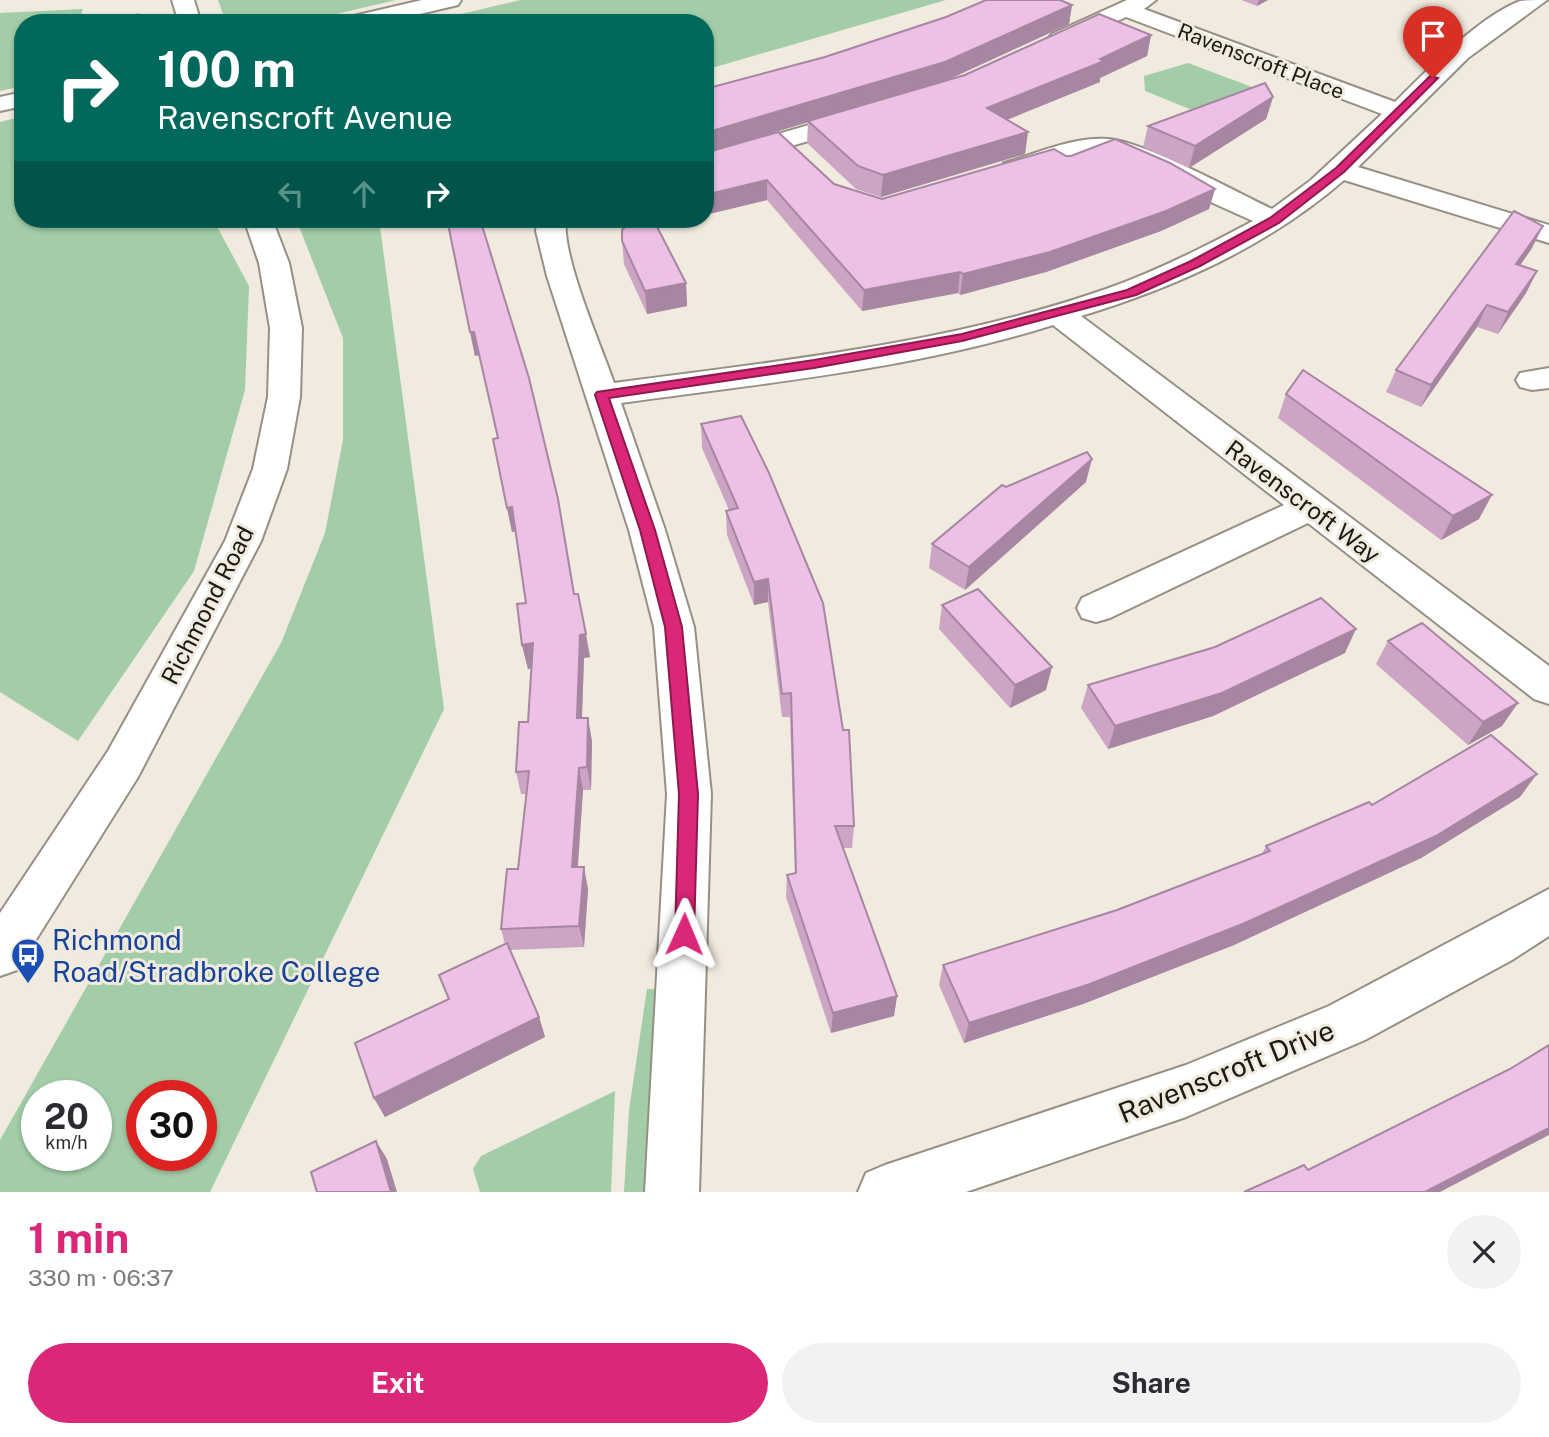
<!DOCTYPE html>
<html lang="en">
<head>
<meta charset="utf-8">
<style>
  :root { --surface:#fff; --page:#f2f2f3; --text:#2b2b33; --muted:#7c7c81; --accent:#db2777 }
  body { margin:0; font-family:"Public Sans",sans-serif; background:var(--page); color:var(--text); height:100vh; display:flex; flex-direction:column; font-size:26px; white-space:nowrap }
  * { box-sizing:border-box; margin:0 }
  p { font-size:23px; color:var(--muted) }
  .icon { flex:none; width:38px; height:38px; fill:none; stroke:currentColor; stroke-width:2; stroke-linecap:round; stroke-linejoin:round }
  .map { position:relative; height:1192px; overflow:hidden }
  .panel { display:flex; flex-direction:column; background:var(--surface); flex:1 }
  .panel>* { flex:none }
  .banner { position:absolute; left:14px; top:14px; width:700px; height:214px; border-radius:28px; box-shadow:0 2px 5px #0004; background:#00695c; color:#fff; overflow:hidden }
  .speed { position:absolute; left:21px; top:1080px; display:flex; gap:14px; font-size:35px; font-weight:700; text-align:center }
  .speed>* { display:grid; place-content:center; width:91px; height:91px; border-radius:50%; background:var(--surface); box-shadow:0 2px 5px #0004; line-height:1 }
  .speed small { font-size:18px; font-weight:400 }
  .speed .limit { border:10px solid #d22; background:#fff; color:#111 }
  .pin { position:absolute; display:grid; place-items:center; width:60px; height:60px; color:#fff; margin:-72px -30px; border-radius:50% 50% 50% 0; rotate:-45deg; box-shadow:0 0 7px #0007 }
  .pin .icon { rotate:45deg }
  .me { position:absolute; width:77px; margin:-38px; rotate:1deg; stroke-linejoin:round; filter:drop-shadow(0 0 5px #0008) }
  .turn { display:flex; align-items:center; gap:24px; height:147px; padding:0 28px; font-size:32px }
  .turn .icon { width:91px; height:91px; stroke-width:2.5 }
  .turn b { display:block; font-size:49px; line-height:60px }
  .lanes { display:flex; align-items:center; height:66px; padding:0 28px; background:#0003; justify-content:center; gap:35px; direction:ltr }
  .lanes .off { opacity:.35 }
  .round { display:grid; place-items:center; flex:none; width:74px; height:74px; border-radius:37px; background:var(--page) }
  .head { display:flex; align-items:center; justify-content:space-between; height:119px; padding:0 28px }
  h1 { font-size:42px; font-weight:700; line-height:52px; color:var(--accent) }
  .action { display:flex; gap:14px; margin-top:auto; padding:14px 28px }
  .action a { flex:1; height:80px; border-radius:42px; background:var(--accent); color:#fff; font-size:28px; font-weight:700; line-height:80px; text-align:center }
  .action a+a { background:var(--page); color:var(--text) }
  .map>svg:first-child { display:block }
</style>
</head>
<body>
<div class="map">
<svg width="1549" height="1192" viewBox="0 0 1549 1192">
  <rect width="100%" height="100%" fill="#f1eade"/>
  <g fill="#a2cda8" fill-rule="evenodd">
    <path d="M218,0H396L298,23H226Z"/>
    <path d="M521,0H946L705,70V23H423Z"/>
    <path d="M83,9L78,22L140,13L143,23H23V86L0,91V13Z"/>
    <path d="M1188,63L1252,87L1243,114L1207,116L1145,91L1144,76Z"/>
    <path d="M23,116V219H213L249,286L245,390L194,571L78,741L0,692V122Z"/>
    <path d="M296,219H379L444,709L210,1192H0V1140L281,643L325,533L343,440V338ZM37,1096H96V1155H37ZM142,1096H201V1155H142Z"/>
    <path d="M647,989H657L644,1192H624L629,1110Z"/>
    <path d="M615,1091L611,1192H480L473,1169L481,1156Z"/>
  </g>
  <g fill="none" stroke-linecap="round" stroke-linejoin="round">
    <g stroke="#969084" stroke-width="4">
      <g id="minor">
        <path d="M1127,0H1156L1144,9L1395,102C1426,71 1480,16 1520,1C1527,0 1539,0 1547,0L1468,58L1358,167L1549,225V243L1344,180C1268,246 1176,287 1081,316L1549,666V704L1534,699L1308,523L1110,618L1096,622L1082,618L1077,608L1082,598L1284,505L1053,325C914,369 765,383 621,403L665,530L694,627L711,794L699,1192H645L667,794L654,627L629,530L547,276L536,231L538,219H566C561,255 601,345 614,383C780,361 950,344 1109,288C1159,270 1206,246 1253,221L1106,155L1075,159L1013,177L1004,175L1000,169L1004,163C1036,154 1074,136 1108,139C1146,142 1234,191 1272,209L1311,180L1382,114L1126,17L1068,44H1052L1048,39L1052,34Z"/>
        <path d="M858,111L867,114L871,119L867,124L705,171V155Z"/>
        <path d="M1549,368V388L1532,390L1520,387L1516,380L1520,373Z"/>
        <path d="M1549,889V936L1512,960L1365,1040L1186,1117L966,1192H858L866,1173L885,1165L1186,1065L1329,1006Z"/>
      </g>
    </g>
    <g stroke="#969084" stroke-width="4">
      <g id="major">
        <path d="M172,0H194L201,23H179Z"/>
        <path d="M244,219H272L289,263L302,328L300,397L287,469L261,541L138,777L17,970L0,976V913L108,751L225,541L253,469L268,397L270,328L259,263Z"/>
      </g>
    </g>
    <g stroke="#969084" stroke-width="4">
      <g id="highway">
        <path d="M422,0H461L458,5L382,23H342L345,18Z"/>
        <path d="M23,92V106L0,111V97Z"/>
      </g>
    </g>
    <use href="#minor" fill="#fff" fill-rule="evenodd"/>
    <use href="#major" fill="#fff" fill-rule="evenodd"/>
    <use href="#highway" fill="#fff" fill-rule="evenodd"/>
  </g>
  <g fill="#cca5c5">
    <path d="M1241,0H1268L1257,6Z"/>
    <path d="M1072,5L1069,24L943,82L1151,35L1147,56L1100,78V82L1007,120L1025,154L881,197L856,189L807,143L808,122L705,153V89Z"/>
    <path d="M1273,97L1266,119L1189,168L1143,147L1148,126Z"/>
    <path d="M705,153L834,184L882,199L1066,156L1215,189L1209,209L1161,231L1046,272L960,295L958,293L862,311L767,200L705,215Z"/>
    <path d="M447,219L574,594L590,657L584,658L582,718L592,741L591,790H583L578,867L588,889L584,947L510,950L539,1017L545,1037L385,1117L374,1098L449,999L505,944L501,929L518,869L527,794H521L516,772L528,722L531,668L528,669L522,645L526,603L515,531L512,532L493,439L498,438L479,355L475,356Z"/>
    <path d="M635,219H692L657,227L686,283L687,306L647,314L624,264L622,241Z"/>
    <path d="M1532,248L1520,265L1537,271L1526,293L1498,334L1477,327L1421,407L1386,392L1396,370Z"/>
    <path d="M1286,394L1479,519L1441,540L1278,418Z"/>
    <path d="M741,416L854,826L852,848H843L897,996L894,1016L831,1033L786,897L787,875L795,873L790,717H782L768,602L754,605L727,535L726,511L729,510L702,448L701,424Z"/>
    <path d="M1086,482L965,590L929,568L932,544L1006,487Z"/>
    <path d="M942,605L1046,690L1010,708L939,629Z"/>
    <path d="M1388,641L1502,726L1468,745L1376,664Z"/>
    <path d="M1345,653L1213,716L1108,749L1081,708L1088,685Z"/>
    <path d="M1520,797L1421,858L1234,945L1083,1004L964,1043L939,985L943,965L1117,910L1262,854L1266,846L1372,805Z"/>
  </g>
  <g fill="#a686a0">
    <path d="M1259,0H1268L1257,6Z"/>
    <path d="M1072,5L1069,24L943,82L705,153V133Z"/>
    <path d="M1151,35L1147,56L1100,78V82L984,129L987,108L1100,59Z"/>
    <path d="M1273,97L1266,119L1189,168L1195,146Z"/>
    <path d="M1028,132L1025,154L881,197L883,175Z"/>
    <path d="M767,180V200L705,215V195Z"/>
    <path d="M1215,189L1209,209L1161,231L1046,272L960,295L963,274Z"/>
    <path d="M650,219H692L651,229Z"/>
    <path d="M1543,226L1532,248L1506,286L1516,264Z"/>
    <path d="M1537,271L1526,293L1498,334L1508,312Z"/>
    <path d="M960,272L958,293L862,311L864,290Z"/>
    <path d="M686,283L687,306L647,314L645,291Z"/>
    <path d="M1487,305L1477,327L1421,407L1431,385Z"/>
    <path d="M470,332H474L479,355L475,356Z"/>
    <path d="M1092,459L1086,482L965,590L969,567Z"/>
    <path d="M1492,495L1479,519L1441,540L1453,516Z"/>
    <path d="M512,507L516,531L512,532L507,508Z"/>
    <path d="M768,579V602L754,605V582Z"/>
    <path d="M1356,629L1345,653L1213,716L1108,749L1115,726Z"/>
    <path d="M586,634L590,657L584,658L581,741L577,718L580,635Z"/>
    <path d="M533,643L538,667L528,669L522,645Z"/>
    <path d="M1052,667L1046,690L1010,708L1015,685Z"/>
    <path d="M1518,703L1502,726L1468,745L1483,722Z"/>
    <path d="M588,718L592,741L591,790L587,767Z"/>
    <path d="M579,768L583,790L576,889L572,867Z"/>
    <path d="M1537,774L1520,797L1421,858L1234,945L1083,1004L964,1043L969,1023Z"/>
    <path d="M584,867L588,889L584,947L579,926Z"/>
    <path d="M897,996L894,1016L831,1033L833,1013Z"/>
    <path d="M539,1017L545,1037L385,1117L374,1098Z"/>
    <path d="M1549,1128V1135L1440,1192H1425Z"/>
    <path d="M376,1141L387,1159L397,1192H391Z"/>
  </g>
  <g fill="#edc0e5" stroke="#a686a0" stroke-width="2">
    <path d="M986,0H1060L1072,5L945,62L705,133V89L825,57L946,17Z"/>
    <path d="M1099,14L1151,35L1100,59L1104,61L987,108L1028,132L883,175L858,166L808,121L965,75Z"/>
    <path d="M1265,83L1273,97L1195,146L1148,126Z"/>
    <path d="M778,132L834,184L882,199L1054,149L1066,156H1071L1115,139L1170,163L1215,189L1166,211L1050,252L963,274L960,272L864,290L767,180L705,195V153Z"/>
    <path d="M1514,211L1543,226L1516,264L1537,271L1508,312L1487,305L1431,385L1396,370Z"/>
    <path d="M447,219H480L529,378L558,499L574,594H578L586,634L580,635L577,718H588L587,767L579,768L572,867H584L579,926L501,929L507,869H518L529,771L516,772L519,722H528L533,643L522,645L517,604L526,603L512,507L507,508L493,439L498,438L474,332H470Z"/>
    <path d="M635,219H653L686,283L645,291L622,241V230Z"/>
    <path d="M1303,370L1492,495L1453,516L1286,394Z"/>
    <path d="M741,416L769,473L823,603L843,730H849L854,826H835L897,996L833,1013L787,875L796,873L791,693L782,694L768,579L754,582L726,511L738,508L701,424Z"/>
    <path d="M1087,452L1092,459L969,567L932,544L1002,485L1006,487Z"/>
    <path d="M978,589L1052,667L1015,685L942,605Z"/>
    <path d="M1321,598L1356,629L1222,693L1115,726L1088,685L1215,647Z"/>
    <path d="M1422,623L1518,703L1483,722L1388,641Z"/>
    <path d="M1491,735L1537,774L1436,836L1245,923L1090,984L969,1023L943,965L1117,910L1270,851L1266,846L1369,802L1372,805Z"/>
    <path d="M507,943L539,1017L374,1098L355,1043L449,999L439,975Z"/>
    <path d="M1549,1045V1128L1425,1192H1244L1304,1165L1308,1170L1510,1069Z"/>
    <path d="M376,1141L391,1192H317L311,1172Z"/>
  </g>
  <path fill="#db2777" stroke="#8e194d" stroke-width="2" d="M1430,76L1438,78L1344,172L1279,223L1200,266L1136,295L962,341L814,368L609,398L655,530L682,627L698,794L694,934L691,941L684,943L677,941L675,934L679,794L665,627L640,530L595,395L597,392L814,360L962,334L1127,290L1191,261L1270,218L1336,168Z"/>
  <defs>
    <g id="bus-pin" transform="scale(1.75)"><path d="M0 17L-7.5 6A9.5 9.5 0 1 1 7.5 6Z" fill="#1a4fb4" stroke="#f1eade"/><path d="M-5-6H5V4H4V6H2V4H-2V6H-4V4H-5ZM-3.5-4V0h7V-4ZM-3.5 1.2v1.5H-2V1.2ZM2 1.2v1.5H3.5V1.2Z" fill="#fff"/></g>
  </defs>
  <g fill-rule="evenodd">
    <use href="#bus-pin" x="28" y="955"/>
  </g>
  <g text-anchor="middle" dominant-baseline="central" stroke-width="6" stroke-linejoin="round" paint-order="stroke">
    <g font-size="21" fill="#1b1914" stroke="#f1eade">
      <text transform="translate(1261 61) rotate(21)">Ravenscroft Place</text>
    </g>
    <g font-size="24" fill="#1b1914" stroke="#f1eade">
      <text transform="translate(1303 501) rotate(37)">Ravenscroft Way</text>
      <text transform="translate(207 605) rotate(-63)">Richmond Road</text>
    </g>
    <g font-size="28" fill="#164399" stroke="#f1eade" text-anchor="start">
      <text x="52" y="939">Richmond<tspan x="52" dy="32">Road/Stradbroke College</tspan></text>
    </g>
    <g font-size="28" fill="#1b1914" stroke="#f1eade">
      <text transform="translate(1226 1071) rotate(-22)">Ravenscroft Drive</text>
    </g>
  </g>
</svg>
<div class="speed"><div>20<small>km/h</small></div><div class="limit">30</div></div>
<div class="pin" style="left:1433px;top:78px;background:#d93025"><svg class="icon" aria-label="arrive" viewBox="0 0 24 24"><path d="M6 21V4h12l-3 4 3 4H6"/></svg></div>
<svg class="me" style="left:684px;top:934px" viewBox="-20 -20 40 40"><path d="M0-17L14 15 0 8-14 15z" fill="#db2777" stroke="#fff" stroke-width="4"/></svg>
<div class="banner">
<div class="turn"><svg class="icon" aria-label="right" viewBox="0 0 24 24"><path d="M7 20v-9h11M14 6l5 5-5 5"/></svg><div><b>100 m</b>Ravenscroft Avenue</div></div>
<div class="lanes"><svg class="icon off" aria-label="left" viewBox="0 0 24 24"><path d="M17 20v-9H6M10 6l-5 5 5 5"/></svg><svg class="icon off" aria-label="ahead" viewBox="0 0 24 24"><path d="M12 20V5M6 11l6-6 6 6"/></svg><svg class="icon" aria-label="right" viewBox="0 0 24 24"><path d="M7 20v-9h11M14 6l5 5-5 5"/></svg></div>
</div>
</div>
<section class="panel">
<div class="head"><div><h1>1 min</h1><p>330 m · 06:37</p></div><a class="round"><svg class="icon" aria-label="close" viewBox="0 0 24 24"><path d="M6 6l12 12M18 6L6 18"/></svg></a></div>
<div class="action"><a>Exit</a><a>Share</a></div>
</section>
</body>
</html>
